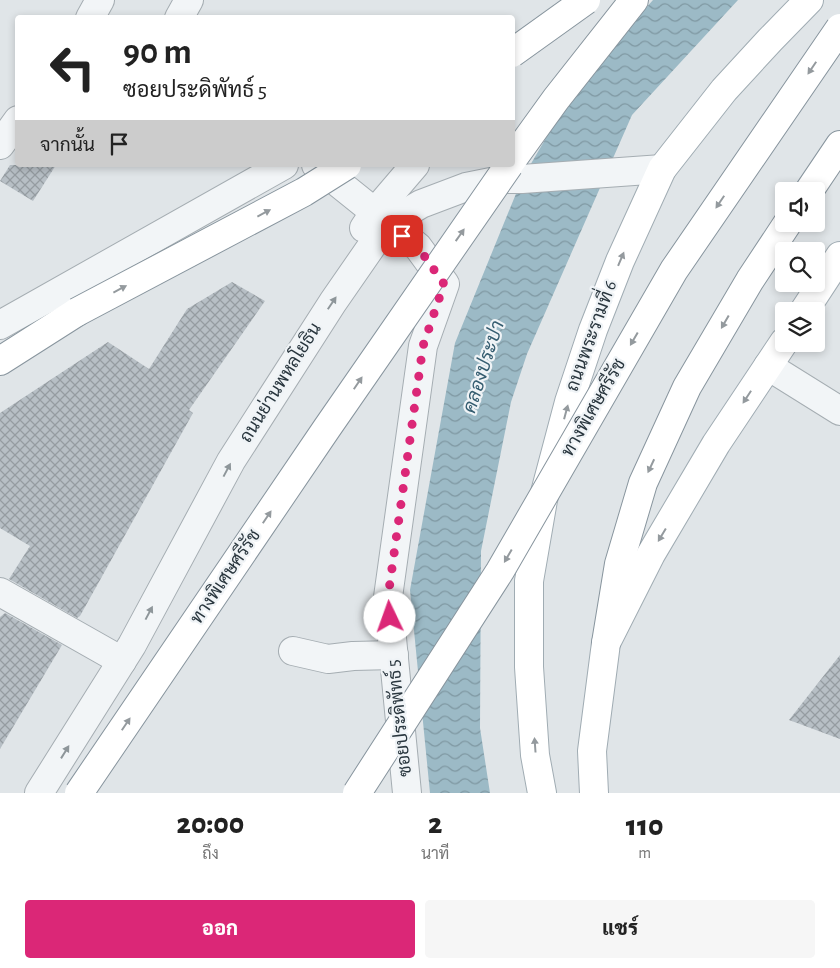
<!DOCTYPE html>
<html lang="th">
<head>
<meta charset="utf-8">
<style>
  :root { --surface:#fff; --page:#f6f6f6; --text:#222; --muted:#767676; --accent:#db2777 }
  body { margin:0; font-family:"Alegreya Sans",Sarabun,sans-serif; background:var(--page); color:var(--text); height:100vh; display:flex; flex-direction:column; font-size:19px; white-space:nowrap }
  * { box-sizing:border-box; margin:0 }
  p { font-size:16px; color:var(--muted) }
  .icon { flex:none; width:28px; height:28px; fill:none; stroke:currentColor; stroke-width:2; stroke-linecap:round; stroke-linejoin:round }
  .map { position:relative; height:793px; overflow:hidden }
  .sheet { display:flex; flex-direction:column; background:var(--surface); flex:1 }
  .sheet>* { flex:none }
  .guide { position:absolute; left:15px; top:15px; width:500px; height:152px; border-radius:5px; box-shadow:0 2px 8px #0003; background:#fff; color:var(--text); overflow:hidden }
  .tools { position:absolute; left:775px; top:182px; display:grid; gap:10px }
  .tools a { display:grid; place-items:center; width:50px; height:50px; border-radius:5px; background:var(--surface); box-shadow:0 2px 8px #0003; font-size:25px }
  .pin { position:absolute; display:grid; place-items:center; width:42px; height:42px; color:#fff; margin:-21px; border-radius:10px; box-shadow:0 2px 8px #0006 }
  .me { position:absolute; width:55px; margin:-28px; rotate:357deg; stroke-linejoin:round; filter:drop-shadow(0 0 4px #0008) }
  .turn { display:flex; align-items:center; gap:18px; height:105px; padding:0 25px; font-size:22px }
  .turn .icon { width:65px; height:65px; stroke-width:2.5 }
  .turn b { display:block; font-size:35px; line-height:42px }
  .then { display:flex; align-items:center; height:48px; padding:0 25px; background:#0003; gap:10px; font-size:19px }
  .eta { display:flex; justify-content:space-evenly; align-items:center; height:85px; text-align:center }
  .eta b { font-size:30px; font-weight:800; line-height:35px }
  .button { display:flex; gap:10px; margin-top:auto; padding:10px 25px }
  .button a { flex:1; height:58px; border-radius:5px; background:var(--accent); color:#fff; font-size:20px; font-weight:800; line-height:58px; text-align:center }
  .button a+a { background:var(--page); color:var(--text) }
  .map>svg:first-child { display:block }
</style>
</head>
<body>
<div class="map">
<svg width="840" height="793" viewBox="0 0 840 793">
  <defs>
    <pattern id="water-waves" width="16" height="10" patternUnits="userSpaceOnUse" patternTransform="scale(1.25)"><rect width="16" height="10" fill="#9cbac6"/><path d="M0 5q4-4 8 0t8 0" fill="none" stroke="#7f98a2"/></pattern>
    <pattern id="building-cross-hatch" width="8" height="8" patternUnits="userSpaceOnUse" patternTransform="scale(1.25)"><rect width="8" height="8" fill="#b7bfc5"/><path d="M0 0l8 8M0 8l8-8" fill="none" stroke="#959ca1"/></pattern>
  </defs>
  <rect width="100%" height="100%" fill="#e0e5e8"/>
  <path fill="url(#water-waves)" d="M653,0H738L632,115L527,354L511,402L481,551L480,728L490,793H430L410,590L455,343L522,179L577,85Z"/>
  <g fill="url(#building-cross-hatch)">
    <path d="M10,165H56L33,201L0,181Z"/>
    <path d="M232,282L265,301L189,410L193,413L80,616L77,618L9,579L30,546L0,528V413L108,342L149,369L187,309Z"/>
    <path d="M5,613L62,645L0,749V617Z"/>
    <path d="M840,655V739L789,720Z"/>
  </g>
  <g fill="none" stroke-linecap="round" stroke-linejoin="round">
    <g stroke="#a5adb2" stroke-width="30">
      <g id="minor">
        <path d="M90,18L100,0"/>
        <path d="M179,18L189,0"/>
        <path d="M0,145L18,120"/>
        <path d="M316,165L418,247L445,284L423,346L388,597L407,793"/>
        <path d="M364,228L374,213L415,165"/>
        <path d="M0,325L284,165"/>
        <path d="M768,366L840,411"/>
        <path d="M0,592L122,661"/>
        <path d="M293,651L328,659L353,656L394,655"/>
        <path d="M39,793L132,645L231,461L333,302L387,224L421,204L466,187L506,179H522L662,169"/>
      </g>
    </g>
    <g stroke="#a0acb3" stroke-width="30">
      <g id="major">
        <path d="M804,311L840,256"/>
        <path d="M542,793L535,755L529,667V581L543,500L569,402L593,330L620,261L662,169L724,90L770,40L809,0"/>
        <path d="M594,793L592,751L606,643L651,554L716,444L784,342"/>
      </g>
    </g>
    <g stroke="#88959e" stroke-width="30">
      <g id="highway">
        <path d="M512,160L556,99L634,0"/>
        <path d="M809,191L840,145"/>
        <path d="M0,361L77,312"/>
        <path d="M606,643L619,564L643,483L687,387L750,280L787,224"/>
      </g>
    </g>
    <use href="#minor" stroke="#f2f5f7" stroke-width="28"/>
    <use href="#major" stroke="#fff" stroke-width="28"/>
    <use href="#highway" stroke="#fff" stroke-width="28"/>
    <g stroke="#88959e" stroke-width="30" stroke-linecap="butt">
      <g id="highway-bridge">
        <path d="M512,53L586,0"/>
        <path d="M77,312L304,192L347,165"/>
        <path d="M79,793L327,428L509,165"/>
        <path d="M357,793L500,571L674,270L840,28"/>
      </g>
    </g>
    <use href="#highway-bridge" stroke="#fff" stroke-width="28"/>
  </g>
  <defs><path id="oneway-solid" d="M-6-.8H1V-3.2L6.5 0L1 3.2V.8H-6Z" transform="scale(1.25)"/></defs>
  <g fill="#949a9e">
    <use href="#oneway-solid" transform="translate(812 68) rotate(124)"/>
    <use href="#oneway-solid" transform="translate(720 202) rotate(124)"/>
    <use href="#oneway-solid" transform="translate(264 213) rotate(-28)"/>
    <use href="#oneway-solid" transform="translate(460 235) rotate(-55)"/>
    <use href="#oneway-solid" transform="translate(621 259) rotate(-67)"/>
    <use href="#oneway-solid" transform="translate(120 289) rotate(-28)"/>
    <use href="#oneway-solid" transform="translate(725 322) rotate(120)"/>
    <use href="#oneway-solid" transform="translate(634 339) rotate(120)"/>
    <use href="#oneway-solid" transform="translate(358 383) rotate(-56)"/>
    <use href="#oneway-solid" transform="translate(747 397) rotate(123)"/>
    <use href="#oneway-solid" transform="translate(566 412) rotate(-75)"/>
    <use href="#oneway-solid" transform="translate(651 466) rotate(115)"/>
    <use href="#oneway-solid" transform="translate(267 517) rotate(-56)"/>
    <use href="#oneway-solid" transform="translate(662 535) rotate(121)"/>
    <use href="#oneway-solid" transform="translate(508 556) rotate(120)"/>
    <use href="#oneway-solid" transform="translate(126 724) rotate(-56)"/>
    <use href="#oneway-solid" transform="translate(535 745) rotate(-94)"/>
  </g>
  <g fill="#8e969a">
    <use href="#oneway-solid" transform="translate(332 303) rotate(-56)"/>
    <use href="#oneway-solid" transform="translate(227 470) rotate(-62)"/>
    <use href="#oneway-solid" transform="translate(149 613) rotate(-62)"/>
    <use href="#oneway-solid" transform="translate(65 752) rotate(-58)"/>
  </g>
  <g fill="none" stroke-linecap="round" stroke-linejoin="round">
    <path stroke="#db2777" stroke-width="9" stroke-dasharray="0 16.2" d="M390,617L388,597L423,346L444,284L418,247L402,236"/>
  </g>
  <g text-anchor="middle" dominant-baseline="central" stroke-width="4.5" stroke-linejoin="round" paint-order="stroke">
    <g font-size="18" fill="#29363e" stroke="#eff3f6">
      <text transform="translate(592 336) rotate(-70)">ถนนพระรามที่ 6</text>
      <text transform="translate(281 383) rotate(-58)">ถนนย่านพหลโยธิน</text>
      <text transform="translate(594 408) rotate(-60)">ทางพิเศษศรีรัช</text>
      <text transform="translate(226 577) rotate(-56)">ทางพิเศษศรีรัช</text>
      <text transform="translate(400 718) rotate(-96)">ซอยประดิพัทธ์ 5</text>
    </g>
    <g font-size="19" font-style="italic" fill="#355d70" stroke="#eff3f6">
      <text transform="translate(484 367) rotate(-72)">คลองประปา</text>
    </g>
  </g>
</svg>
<div class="tools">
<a><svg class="icon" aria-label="sound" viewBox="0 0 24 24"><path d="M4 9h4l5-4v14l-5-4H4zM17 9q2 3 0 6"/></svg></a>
<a><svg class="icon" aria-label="search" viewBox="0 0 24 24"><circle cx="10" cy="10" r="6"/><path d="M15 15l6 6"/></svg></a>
<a><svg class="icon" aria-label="layers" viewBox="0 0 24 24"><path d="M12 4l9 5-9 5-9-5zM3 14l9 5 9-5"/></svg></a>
</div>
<div class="pin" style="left:402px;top:236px;background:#d93025"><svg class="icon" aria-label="arrive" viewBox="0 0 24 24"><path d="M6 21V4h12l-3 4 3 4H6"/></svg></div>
<svg class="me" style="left:390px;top:617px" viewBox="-20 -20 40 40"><circle r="19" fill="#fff"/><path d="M0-13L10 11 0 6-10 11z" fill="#db2777"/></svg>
<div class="guide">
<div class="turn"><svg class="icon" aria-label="left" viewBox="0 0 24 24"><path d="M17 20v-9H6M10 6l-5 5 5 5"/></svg><div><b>90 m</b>ซอยประดิพัทธ์ 5</div></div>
<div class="then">จากนั้น<svg class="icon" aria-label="arrive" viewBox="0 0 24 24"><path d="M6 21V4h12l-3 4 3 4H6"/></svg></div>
</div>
</div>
<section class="sheet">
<div class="eta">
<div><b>20:00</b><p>ถึง</p></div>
<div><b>2</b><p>นาที</p></div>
<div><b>110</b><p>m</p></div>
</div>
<div class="button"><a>ออก</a><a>แชร์</a></div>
</section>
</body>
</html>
